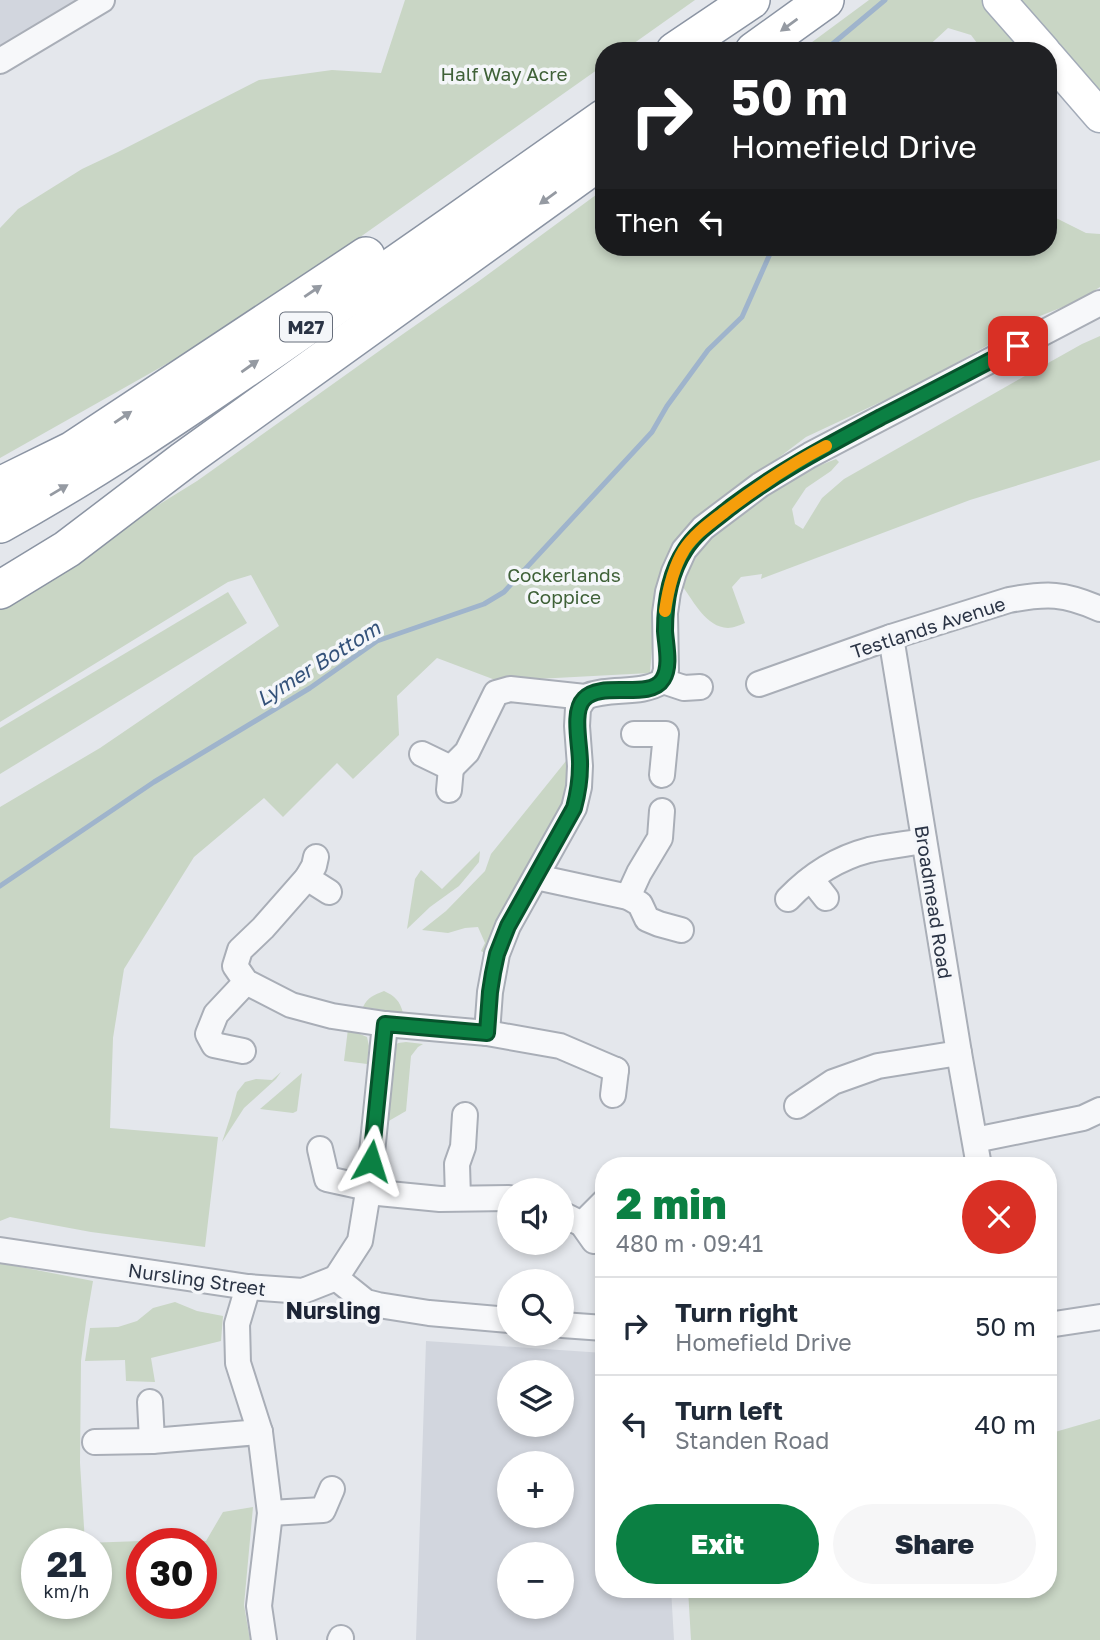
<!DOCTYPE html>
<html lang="en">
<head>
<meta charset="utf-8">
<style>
  :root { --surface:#fff; --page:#f6f6f7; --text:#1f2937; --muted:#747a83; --line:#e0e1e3; --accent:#0b8043 }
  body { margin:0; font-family:"Golos Text",sans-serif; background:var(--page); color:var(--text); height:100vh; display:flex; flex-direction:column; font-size:26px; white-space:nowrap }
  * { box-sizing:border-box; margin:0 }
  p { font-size:23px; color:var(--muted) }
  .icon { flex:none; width:38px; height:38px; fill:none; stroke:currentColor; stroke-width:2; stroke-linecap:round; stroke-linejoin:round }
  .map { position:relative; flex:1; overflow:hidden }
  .drawer { position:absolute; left:595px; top:1157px; width:462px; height:441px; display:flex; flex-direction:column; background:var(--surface); border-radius:28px; box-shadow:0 4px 10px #0003 }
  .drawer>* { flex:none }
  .guide { position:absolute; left:595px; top:42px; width:462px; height:214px; border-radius:28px; box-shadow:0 4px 10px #0003; background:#202124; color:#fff; overflow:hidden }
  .controls { position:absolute; left:497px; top:1178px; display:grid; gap:14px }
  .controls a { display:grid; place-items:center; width:77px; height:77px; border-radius:50%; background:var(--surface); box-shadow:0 4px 10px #0003; font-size:35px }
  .speed { position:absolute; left:21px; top:1528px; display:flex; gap:14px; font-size:35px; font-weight:700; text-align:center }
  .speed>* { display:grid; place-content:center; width:91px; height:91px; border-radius:50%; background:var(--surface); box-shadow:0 4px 10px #0003; line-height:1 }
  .speed small { font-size:18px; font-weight:400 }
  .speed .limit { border:10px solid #d22; background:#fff; color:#111 }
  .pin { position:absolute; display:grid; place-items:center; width:60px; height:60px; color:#fff; margin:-30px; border-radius:14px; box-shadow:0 4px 10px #0006 }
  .me { position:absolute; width:77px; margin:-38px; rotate:6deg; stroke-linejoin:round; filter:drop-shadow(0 0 5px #0008) }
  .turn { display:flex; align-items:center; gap:24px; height:147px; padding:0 21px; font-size:32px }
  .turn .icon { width:91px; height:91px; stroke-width:2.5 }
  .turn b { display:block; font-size:49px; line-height:60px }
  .then { display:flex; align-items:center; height:66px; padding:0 21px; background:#0003; gap:14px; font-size:26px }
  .round { display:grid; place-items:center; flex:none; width:74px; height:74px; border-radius:37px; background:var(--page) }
  .head { display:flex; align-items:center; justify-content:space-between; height:119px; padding:0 21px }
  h1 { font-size:42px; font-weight:800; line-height:52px; color:var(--accent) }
  .button { display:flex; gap:14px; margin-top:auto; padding:14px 21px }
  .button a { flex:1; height:80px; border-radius:42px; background:var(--accent); color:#fff; font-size:28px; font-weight:800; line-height:80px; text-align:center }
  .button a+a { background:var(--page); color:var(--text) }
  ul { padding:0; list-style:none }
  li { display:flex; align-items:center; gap:21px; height:98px; padding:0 21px; border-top:2px solid var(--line) }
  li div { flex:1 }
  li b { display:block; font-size:26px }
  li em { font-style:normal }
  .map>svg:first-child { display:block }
</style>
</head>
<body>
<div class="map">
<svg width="1100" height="1640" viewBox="0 0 1100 1640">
  <rect width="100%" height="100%" fill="#e4e7ec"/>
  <g fill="#d2d6de" fill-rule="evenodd">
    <path d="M0,0H83L0,54Z"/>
    <path d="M426,1341L604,1353V1589H671L674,1640H416ZM509,1372H562V1424H509ZM509,1463H562V1516H509ZM509,1554H562V1606H509Z"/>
  </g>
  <g fill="#c9d6c5" fill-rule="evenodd">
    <path d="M405,0H695L623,51H604V65L261,307L216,336L0,458V228L18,209L82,169L118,152L259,80L332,70L381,73Z"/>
    <path d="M869,0H984L1025,51H983L971,35L948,28L923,51H800Z"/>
    <path d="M1020,0H1100V91Z"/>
    <path d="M604,189V247H1048V214L1086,233L1100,234V287L1078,301L1040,316L917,385L806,437L720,502L676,542L657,586L650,673L498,681L437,658L397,696L399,735L353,779L337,763L283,817L264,798L194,857L124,969L113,1038L110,1128L218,1137L205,1247L91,1232L10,1217L0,1221V807L100,748L279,626L251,575L228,582L0,722V603L197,481L403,334L479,281Z"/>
    <path d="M1100,336V460L970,500L761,579L762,574L741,577L732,587L745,623C740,625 733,628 728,628C706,627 694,602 683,587C688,574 693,558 701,548C732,509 790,476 836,459L839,462L831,471L806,488L792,509L795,524L803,529L822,498L844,479L1016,381L1082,344Z"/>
    <path d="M228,592L247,623L0,774V728Z"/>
    <path d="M570,756L568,799L486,954L481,951L485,943L478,927L465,928L448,933L422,930L446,911L485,871L491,854Z"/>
    <path d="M480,851L479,862L459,886L430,907L407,929L415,879L421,870L442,889Z"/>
    <path d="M384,991C395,996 400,1001 403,1013L363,1007C368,997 374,995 384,991Z"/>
    <path d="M348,1029L367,1037L369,1046L367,1064L344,1061Z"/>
    <path d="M406,1042L423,1044L418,1047L411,1056L406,1111L387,1122L395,1046L398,1043Z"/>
    <path d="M281,1072L276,1079L244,1108L222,1142L231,1115L237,1092L245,1082L256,1079L272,1080Z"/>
    <path d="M302,1073L297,1111L293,1113L260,1109Z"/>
    <path d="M0,1263L93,1281L86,1322L81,1361L80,1463L85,1543L170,1540L206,1541L223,1512L253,1507L244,1605L250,1640H0ZM37,1544H96V1603H37ZM142,1544H201V1603H142Z"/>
    <path d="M175,1302L197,1311L223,1316L221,1341L151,1358L155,1382L126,1381L125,1360L85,1361L90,1328L118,1327L137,1321L153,1308Z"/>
    <path d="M1100,1419V1640H691L688,1589H1048V1434Z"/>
  </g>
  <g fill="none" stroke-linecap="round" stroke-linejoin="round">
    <g stroke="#9fb4cc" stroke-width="5">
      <path d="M824,51L885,0"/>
      <path d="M0,886L154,782L310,688L377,641L484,604L504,592L652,432L667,406L708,350L742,317L773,247"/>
    </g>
    <g stroke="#a9aeb7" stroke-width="28">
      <g id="minor">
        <path d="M0,61L102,0"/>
        <path d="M891,637L959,1053L979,1166"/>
        <path d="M663,681L666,670L665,613L668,592L674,572L684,550L703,528L760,485L810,455L1100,303"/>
        <path d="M759,684L891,637L1009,600C1047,593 1064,593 1100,609"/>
        <path d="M634,734H666L662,775"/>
        <path d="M422,754L451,768L467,752L496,693L510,689L585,697C611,686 639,696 663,681L684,688L700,687"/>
        <path d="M449,790L451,768"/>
        <path d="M316,857L314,866L307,878L263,928L240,950L235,966L246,982L291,1005L332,1016L385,1024L487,1033L560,1046L616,1070"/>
        <path d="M536,877L628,897L640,904L647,919L659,924L681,930"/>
        <path d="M307,878L329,892"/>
        <path d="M811,879L826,898"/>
        <path d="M628,897L639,873L660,838L662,811"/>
        <path d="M788,899C810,876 838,858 869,850C887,846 906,844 924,841"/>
        <path d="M487,1033L490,992L497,954L508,926L574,808L579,787L580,766L577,726L578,708L585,697"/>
        <path d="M243,1051L214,1045L208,1034L216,1014L246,982"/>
        <path d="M613,1095L616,1070"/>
        <path d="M797,1106L833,1082L878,1066L959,1053"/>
        <path d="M975,1140L1083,1118L1100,1110"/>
        <path d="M320,1149L327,1179L368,1188"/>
        <path d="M368,1192L440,1199L509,1198"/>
        <path d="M458,1198L457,1164L463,1147L465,1115"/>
        <path d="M562,1214L582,1224L594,1241"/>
        <path d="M582,1224L604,1202"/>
        <path d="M0,1250L248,1287L303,1291L336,1278"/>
        <path d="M336,1278L360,1241L368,1192L385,1024"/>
        <path d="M336,1278L366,1302L378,1305L429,1313L509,1320"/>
        <path d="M248,1287L237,1324L238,1363L260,1432L270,1513L259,1606L264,1640"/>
        <path d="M562,1325L604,1328"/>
        <path d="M1048,1325L1100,1317"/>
        <path d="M150,1402L152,1441L260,1432"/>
        <path d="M95,1442L152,1441"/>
        <path d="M270,1513L323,1510L332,1489"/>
        <path d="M340,1640L341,1638"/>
      </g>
    </g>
    <g stroke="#a3abb8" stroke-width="35">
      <g id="major">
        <path d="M999,0L1044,51"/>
        <path d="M1048,56L1100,116"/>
      </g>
    </g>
    <g stroke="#8b94a3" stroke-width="40">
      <g id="highway">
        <path d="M675,51L751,0"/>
        <path d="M754,51L825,0"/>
        <path d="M0,486L73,450L366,256"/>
        <path d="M0,524C96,471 187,409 277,347C387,271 495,195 604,118"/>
        <path d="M0,590L67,549L184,460L604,158"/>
      </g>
    </g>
    <use href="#minor" stroke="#f7f8fa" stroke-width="24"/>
    <use href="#major" stroke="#fff" stroke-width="32"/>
    <use href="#highway" stroke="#fff" stroke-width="37"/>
  </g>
  <defs><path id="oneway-solid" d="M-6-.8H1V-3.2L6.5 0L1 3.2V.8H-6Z" transform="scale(1.75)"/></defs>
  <g fill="#959aa2">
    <use href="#oneway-solid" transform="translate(789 25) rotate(144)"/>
    <use href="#oneway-solid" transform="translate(548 198) rotate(144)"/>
    <use href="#oneway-solid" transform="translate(313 291) rotate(-34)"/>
    <use href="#oneway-solid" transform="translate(250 366) rotate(-35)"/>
    <use href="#oneway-solid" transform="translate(123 417) rotate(-34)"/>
    <use href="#oneway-solid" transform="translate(59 490) rotate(-31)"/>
  </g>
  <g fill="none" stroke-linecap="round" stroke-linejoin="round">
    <g stroke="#07532c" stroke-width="18">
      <path id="route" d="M371,1161L385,1024L487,1033L490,992L493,973L497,954L508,926L574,808C578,793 580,780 580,766C581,748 571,712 584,699C601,680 650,701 663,679C671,666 666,646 665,631C665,604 669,574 685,550C696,532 715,520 731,507C778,471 829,445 881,417C927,394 972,370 1018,346"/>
    </g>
    <use href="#route" stroke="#0b8043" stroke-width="12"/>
    <path stroke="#f59e0b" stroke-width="12" d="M665,611C668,590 673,568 684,550C695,533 712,522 727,510C759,486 791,464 826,446"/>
  </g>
  <g text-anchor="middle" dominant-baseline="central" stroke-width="7" stroke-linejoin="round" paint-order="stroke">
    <rect fill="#f4f6f9" stroke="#676e7b" stroke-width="2" x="280" y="312.5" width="52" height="29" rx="5"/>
    <g font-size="18" font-weight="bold" fill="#2b3445">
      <text x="306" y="327">M27</text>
    </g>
    <g font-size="19" fill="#3f6138" stroke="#f4f6f9">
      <text x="504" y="73">Half Way Acre</text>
      <text x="564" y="574">Cockerlands<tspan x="564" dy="22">Coppice</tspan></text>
    </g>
    <g font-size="19" fill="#2b3445" stroke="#f4f6f9">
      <text transform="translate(928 627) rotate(-18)">Testlands Avenue</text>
      <text transform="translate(934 902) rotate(81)">Broadmead Road</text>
      <text transform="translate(197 1279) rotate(8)">Nursling Street</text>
    </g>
    <g font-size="21" font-style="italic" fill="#34527a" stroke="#f4f6f9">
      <text transform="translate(318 663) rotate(-32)">Lymer Bottom</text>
    </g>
    <g font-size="23" font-weight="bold" fill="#1d2536" stroke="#f4f6f9">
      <text x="333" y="1310">Nursling</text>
    </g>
  </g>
</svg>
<div class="controls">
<a><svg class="icon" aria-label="sound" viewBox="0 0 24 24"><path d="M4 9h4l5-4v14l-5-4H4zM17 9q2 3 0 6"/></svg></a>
<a><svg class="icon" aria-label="search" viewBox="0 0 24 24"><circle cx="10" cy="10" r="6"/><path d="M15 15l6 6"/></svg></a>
<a><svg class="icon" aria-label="layers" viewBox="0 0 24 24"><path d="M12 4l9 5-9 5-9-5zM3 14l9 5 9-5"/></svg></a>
<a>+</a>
<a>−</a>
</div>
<div class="speed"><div>21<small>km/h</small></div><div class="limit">30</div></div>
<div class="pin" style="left:1018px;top:346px;background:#d93025"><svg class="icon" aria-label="arrive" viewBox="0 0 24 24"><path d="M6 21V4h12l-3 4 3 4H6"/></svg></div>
<svg class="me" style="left:371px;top:1161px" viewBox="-20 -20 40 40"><path d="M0-17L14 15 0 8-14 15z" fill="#0b8043" stroke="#fff" stroke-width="4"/></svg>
<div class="guide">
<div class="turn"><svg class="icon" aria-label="right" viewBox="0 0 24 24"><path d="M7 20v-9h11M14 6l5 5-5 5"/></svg><div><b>50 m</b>Homefield Drive</div></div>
<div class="then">Then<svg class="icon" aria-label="left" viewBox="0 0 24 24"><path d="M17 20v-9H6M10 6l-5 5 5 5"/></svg></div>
</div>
<section class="drawer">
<div class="head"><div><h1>2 min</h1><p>480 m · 09:41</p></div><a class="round" style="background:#d93025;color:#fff"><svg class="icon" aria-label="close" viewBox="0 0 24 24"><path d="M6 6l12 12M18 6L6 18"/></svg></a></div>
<ul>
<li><svg class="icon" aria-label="right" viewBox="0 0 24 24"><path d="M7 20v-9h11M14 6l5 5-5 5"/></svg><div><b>Turn right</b><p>Homefield Drive</p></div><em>50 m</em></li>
<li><svg class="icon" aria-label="left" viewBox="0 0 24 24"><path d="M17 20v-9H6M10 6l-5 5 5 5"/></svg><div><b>Turn left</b><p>Standen Road</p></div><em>40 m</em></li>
</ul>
<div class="button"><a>Exit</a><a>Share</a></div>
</section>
</div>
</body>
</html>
